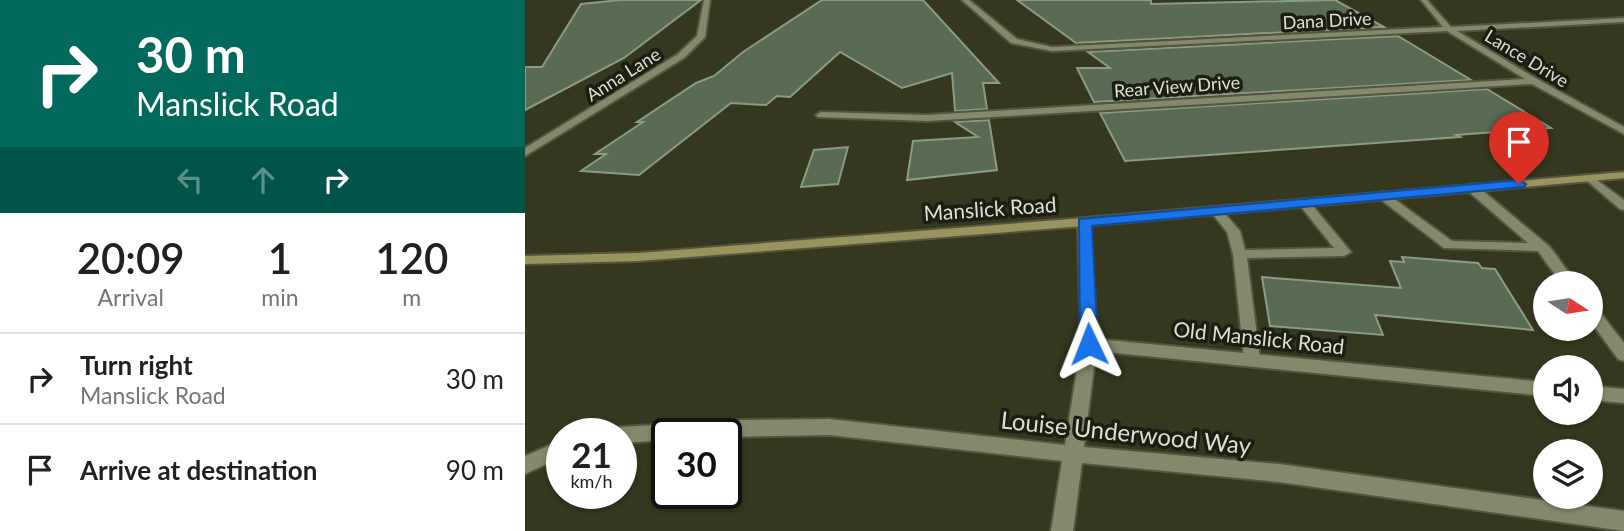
<!DOCTYPE html>
<html lang="en">
<head>
<meta charset="utf-8">
<style>
  :root { --surface:#fff; --page:#f6f6f6; --text:#202124; --muted:#757577; --line:#e0e0e0 }
  body { margin:0; font-family:Lato,sans-serif; background:var(--page); color:var(--text); height:100vh; display:flex; flex-direction:column; font-size:26px; white-space:nowrap }
  * { box-sizing:border-box; margin:0 }
  p { font-size:23px; color:var(--muted) }
  .icon { flex:none; width:38px; height:38px; fill:none; stroke:currentColor; stroke-width:2; stroke-linecap:round; stroke-linejoin:round }
  .map { position:relative; flex:1; overflow:hidden }
  .details { display:flex; flex-direction:column; background:var(--surface); width:525px }
  .details>* { flex:none }
  .banner { background:#00695c; color:#fff; overflow:hidden }
  .needle { width:46px; rotate:102deg }
  .buttons { position:absolute; left:1008px; top:271px; display:grid; gap:14px }
  .buttons a { display:grid; place-items:center; width:70px; height:70px; border-radius:50%; background:var(--surface); box-shadow:0 2px 5px #0004; font-size:35px }
  .speed { position:absolute; left:21px; top:418px; display:flex; gap:14px; font-size:35px; font-weight:700; text-align:center }
  .speed>* { display:grid; place-content:center; width:91px; height:91px; border-radius:50%; background:var(--surface); box-shadow:0 2px 5px #0004; line-height:1 }
  .speed small { font-size:18px; font-weight:400 }
  .speed .limit { border:4px solid #111; border-radius:10px; background:#fff; color:#111 }
  .pin { position:absolute; display:grid; place-items:center; width:60px; height:60px; color:#fff; margin:-72px -30px; border-radius:50% 50% 50% 0; rotate:-45deg; box-shadow:0 0 7px #0007 }
  .pin .icon { rotate:45deg }
  .me { position:absolute; width:77px; margin:-38px; rotate:358deg; stroke-linejoin:round; filter:drop-shadow(0 0 5px #0008) }
  .turn { display:flex; align-items:center; gap:24px; height:147px; padding:0 21px; font-size:32px }
  .turn .icon { width:91px; height:91px; stroke-width:2.5 }
  .turn b { display:block; font-size:49px; line-height:60px }
  .lanes { display:flex; align-items:center; height:66px; padding:0 21px; background:#0003; justify-content:center; gap:35px; direction:ltr }
  .lanes .off { opacity:.35 }
  .eta { display:flex; justify-content:space-evenly; align-items:center; height:119px; text-align:center }
  .eta b { font-size:42px; font-weight:600; line-height:49px }
  ul { padding:0; list-style:none }
  li { display:flex; align-items:center; gap:21px; height:91px; padding:0 21px; border-top:2px solid var(--line) }
  li div { flex:1 }
  li b { display:block; font-size:26px }
  li em { font-style:normal }
  main { display:flex; flex:1; min-height:0 }
  .map>svg:first-child { display:block }
</style>
</head>
<body>
<main>
<section class="details">
<div class="banner">
<div class="turn"><svg class="icon" aria-label="right" viewBox="0 0 24 24"><path d="M7 20v-9h11M14 6l5 5-5 5"/></svg><div><b>30 m</b>Manslick Road</div></div>
<div class="lanes"><svg class="icon off" aria-label="left" viewBox="0 0 24 24"><path d="M17 20v-9H6M10 6l-5 5 5 5"/></svg><svg class="icon off" aria-label="ahead" viewBox="0 0 24 24"><path d="M12 20V5M6 11l6-6 6 6"/></svg><svg class="icon" aria-label="right" viewBox="0 0 24 24"><path d="M7 20v-9h11M14 6l5 5-5 5"/></svg></div>
</div>
<div class="eta">
<div><b>20:09</b><p>Arrival</p></div>
<div><b>1</b><p>min</p></div>
<div><b>120</b><p>m</p></div>
</div>
<ul>
<li><svg class="icon" aria-label="right" viewBox="0 0 24 24"><path d="M7 20v-9h11M14 6l5 5-5 5"/></svg><div><b>Turn right</b><p>Manslick Road</p></div><em>30 m</em></li>
<li><svg class="icon" aria-label="arrive" viewBox="0 0 24 24"><path d="M6 21V4h12l-3 4 3 4H6"/></svg><div><b>Arrive at destination</b></div><em>90 m</em></li>
</ul>
</section>
<div class="map">
<svg width="1099" height="531" viewBox="0 0 1099 531">
  <rect width="100%" height="100%" fill="#35371e"/>
  <g fill="#5a6b53" stroke="#8a9c82" stroke-width="2">
    <path d="M95,0H176L99,58L0,110V67H17L56,4Z"/>
    <path d="M297,0H398L474,83H458L462,109L430,111L427,73L377,88L315,52L265,97L252,96L241,105L206,103L114,175L56,171L81,154H70L118,122H112L171,83L189,76L218,52Z"/>
    <path d="M492,0H626V4L810,0L859,27L551,43Z"/>
    <path d="M873,36L946,80L569,102L552,68H585L563,52Z"/>
    <path d="M962,89L1026,128L931,135L935,137L600,161L575,113Z"/>
    <path d="M464,120L472,170L382,180L388,141L453,137L430,122Z"/>
    <path d="M323,147L313,184L276,187L289,150Z"/>
    <path d="M877,257L953,263L957,268L970,269L1008,330L850,315L858,335L745,326L737,277L876,288L865,261L879,262Z"/>
  </g>
  <g fill="none" stroke-linecap="round" stroke-linejoin="round">
    <g stroke="#53553e" stroke-width="4">
      <g id="lane">
        <path d="M1065,175L1099,200V210L1095,209L1061,180V176Z"/>
        <path d="M947,184L951,185L1025,247L1052,284H1037L1013,251L919,248L851,196L857,192L861,193L927,241L1003,243L943,191L941,188Z"/>
        <path d="M779,199L783,200L826,252L819,256L722,258L735,359L733,363L727,365L721,363L719,359L708,254L702,232L685,211L691,207L695,208L715,231L720,250L809,248L773,203Z"/>
        <path d="M1066,306L1071,307L1099,343V361L1093,359L1066,322Z"/>
      </g>
    </g>
    <g stroke="#53553e" stroke-width="4">
      <g id="street">
        <path d="M179,0H185L180,37L159,58L0,156V148L153,54L172,36Z"/>
        <path d="M437,0H444L492,39L527,47L918,27L896,0H902L926,27L1099,18V22L932,31L1012,79L1099,127V134L1007,84L402,121L293,117L291,115L296,112L402,115L1000,79L922,31L527,51L486,43Z"/>
        <path d="M559,218L565,222L572,339L1020,382V396L571,351L559,447L754,464L1099,511V531L754,482L557,463L548,531H526L537,461L304,435L201,437V434H142V440L96,443V434H87L89,429L96,427L215,420L304,419L540,445L556,344L553,222Z"/>
        <path d="M1066,386L1099,389V403L1066,400Z"/>
        <path d="M37,440V457L0,474V456Z"/>
      </g>
    </g>
    <g stroke="#53553e" stroke-width="4">
      <path id="secondary" d="M1099,172V178L559,226L114,261L0,264V256L114,253L559,218Z"/>
    </g>
    <use href="#lane" fill="#85896c" fill-rule="evenodd"/>
    <use href="#street" fill="#85896c" fill-rule="evenodd"/>
    <use href="#secondary" fill="#9b935e" fill-rule="evenodd"/>
  </g>
  <path fill="#1a73e8" stroke="#114b97" stroke-width="2" d="M994,180L1001,184L999,187L567,226L573,344L564,351L555,344L554,219Z"/>
  <g text-anchor="middle" dominant-baseline="central" stroke-width="7" stroke-linejoin="round" paint-order="stroke">
    <g font-size="18" fill="#dddfd0" stroke="#1c1e12">
      <text transform="translate(802 20) rotate(-3)">Dana Drive</text>
      <text transform="translate(1002 58) rotate(31)">Lance Drive</text>
      <text transform="translate(98 74) rotate(-32)">Anna Lane</text>
      <text transform="translate(652 86) rotate(-4)">Rear View Drive</text>
    </g>
    <g font-size="21" fill="#dddfd0" stroke="#1c1e12">
      <text transform="translate(465 208) rotate(-4)">Manslick Road</text>
      <text transform="translate(734 337) rotate(6)">Old Manslick Road</text>
    </g>
    <g font-size="24" fill="#dddfd0" stroke="#1c1e12">
      <text transform="translate(601 432) rotate(6)">Louise Underwood Way</text>
    </g>
  </g>
</svg>
<div class="buttons">
<a><svg class="needle" viewBox="-14 -14 28 28"><path d="M0-13l5 13h-10z" fill="#e53935"/><path d="M0 13l5-13h-10z" fill="#757577"/></svg></a>
<a><svg class="icon" aria-label="sound" viewBox="0 0 24 24"><path d="M4 9h4l5-4v14l-5-4H4zM17 9q2 3 0 6"/></svg></a>
<a><svg class="icon" aria-label="layers" viewBox="0 0 24 24"><path d="M12 4l9 5-9 5-9-5zM3 14l9 5 9-5"/></svg></a>
</div>
<div class="speed"><div>21<small>km/h</small></div><div class="limit">30</div></div>
<div class="pin" style="left:994px;top:184px;background:#d93025"><svg class="icon" aria-label="arrive" viewBox="0 0 24 24"><path d="M6 21V4h12l-3 4 3 4H6"/></svg></div>
<svg class="me" style="left:564px;top:344px" viewBox="-20 -20 40 40"><path d="M0-17L14 15 0 8-14 15z" fill="#1a73e8" stroke="#fff" stroke-width="4"/></svg>
</div>
</main>
</body>
</html>
